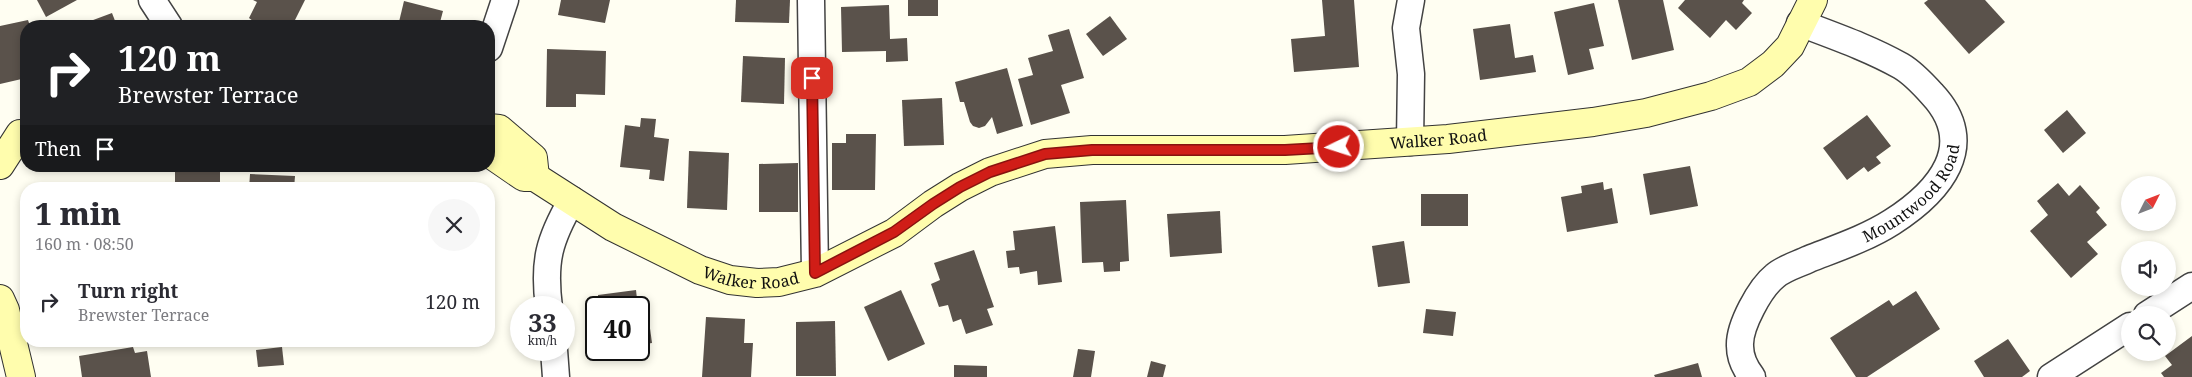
<!DOCTYPE html>
<html lang="en">
<head>
<meta charset="utf-8">
<style>
  :root { --surface:#fff; --page:#f7f7f7; --text:#2b2b33; --muted:#7c7c81 }
  body { margin:0; font-family:"Noto Serif",serif; background:var(--page); color:var(--text); height:100vh; display:flex; flex-direction:column; font-size:19px; white-space:nowrap }
  * { box-sizing:border-box; margin:0 }
  p { font-size:16px; color:var(--muted) }
  .icon { flex:none; width:28px; height:28px; fill:none; stroke:currentColor; stroke-width:2; stroke-linecap:round; stroke-linejoin:round }
  .map { position:relative; flex:1; overflow:hidden }
  .panel { position:absolute; left:20px; top:182px; width:475px; height:165px; display:flex; flex-direction:column; background:var(--surface); border-radius:20px; box-shadow:0 2px 8px #0003 }
  .panel>* { flex:none }
  .hud { position:absolute; left:20px; top:20px; width:475px; height:152px; border-radius:20px; box-shadow:0 2px 8px #0003; background:#202124; color:#fff; overflow:hidden }
  .needle { width:32px; rotate:48deg }
  .controls { position:absolute; left:2121px; top:176px; display:grid; gap:10px }
  .controls a { display:grid; place-items:center; width:55px; height:55px; border-radius:50%; background:var(--surface); box-shadow:0 2px 8px #0003; font-size:25px }
  .speed { position:absolute; left:510px; top:296px; display:flex; gap:10px; font-size:25px; font-weight:700; text-align:center }
  .speed>* { display:grid; place-content:center; width:65px; height:65px; border-radius:50%; background:var(--surface); box-shadow:0 2px 8px #0003; line-height:1 }
  .speed small { font-size:12px; font-weight:400 }
  .speed .limit { border:2px solid #111; border-radius:8px; background:#fff; color:#111 }
  .pin { position:absolute; display:grid; place-items:center; width:42px; height:42px; color:#fff; margin:-21px; border-radius:10px; box-shadow:0 2px 8px #0006 }
  .me { position:absolute; width:55px; margin:-28px; rotate:266deg; stroke-linejoin:round; filter:drop-shadow(0 0 4px #0008) }
  .turn { display:flex; align-items:center; gap:18px; height:105px; padding:0 15px; font-size:22px }
  .turn .icon { width:65px; height:65px; stroke-width:2.5 }
  .turn b { display:block; font-size:35px; line-height:42px }
  .then { display:flex; align-items:center; height:48px; padding:0 15px; background:#0003; gap:10px; font-size:19px }
  .round { display:grid; place-items:center; flex:none; width:52px; height:52px; border-radius:26px; background:var(--page) }
  .headline { display:flex; align-items:center; justify-content:space-between; height:85px; padding:0 15px }
  h1 { font-size:30px; font-weight:800; line-height:38px }
  ul { padding:0; list-style:none }
  li { display:flex; align-items:center; gap:15px; height:70px; padding:0 15px }
  li div { flex:1 }
  li b { display:block; font-size:19px }
  li em { font-style:normal }
  .map>svg:first-child { display:block }
</style>
</head>
<body>
<div class="map">
<svg width="2192" height="377" viewBox="0 0 2192 377">
  <rect width="100%" height="100%" fill="#fffef2"/>
  <g fill="#5a524b">
    <path d="M37,0H77L46,17Z"/>
    <path d="M253,0H305L292,26H251L253,21L249,18L257,2Z"/>
    <path d="M561,0H610L605,23L558,15Z"/>
    <path d="M736,0H790L789,23L735,22Z"/>
    <rect x="908" y="0" width="30" height="16"/>
    <path d="M1322,0H1354L1359,67L1294,72L1291,39L1325,36Z"/>
    <path d="M1618,0H1663L1674,50L1632,60Z"/>
    <path d="M1685,0H1744L1742,3L1752,13L1736,30L1726,20L1710,38L1678,8Z"/>
    <path d="M1928,0H1985L2005,22L1969,54L1924,3Z"/>
    <path d="M404,1L443,11L439,26H398Z"/>
    <path d="M1594,3L1604,46L1589,49L1594,69L1568,75L1554,12Z"/>
    <path d="M889,5L890,39L907,38L908,61L886,62V51L842,52L841,7Z"/>
    <path d="M112,13L117,26H77Z"/>
    <path d="M1110,16L1127,39L1103,56L1086,34Z"/>
    <path d="M28,20L30,26H26V78L0,84V26Z"/>
    <path d="M1510,24L1515,58L1533,55L1536,72L1480,80L1473,29Z"/>
    <path d="M1069,29L1084,78L1061,85L1070,113L1031,125L1018,79L1033,75L1028,58L1053,51L1048,35Z"/>
    <path d="M547,49L606,51L605,95L576,94V107H546Z"/>
    <path d="M743,56L785,58L784,104L741,102Z"/>
    <path d="M1007,68L1023,126L997,134L992,117L985,126L979,128L973,126L970,122L964,102H960L955,82Z"/>
    <path d="M942,98L944,145L904,146L902,100Z"/>
    <path d="M2067,110L2086,133L2063,153L2044,130Z"/>
    <path d="M1867,115L1891,146L1876,157L1881,163L1868,172L1864,167L1847,180L1823,148Z"/>
    <path d="M641,118L656,119L654,137L669,139L664,181L649,179L650,170L620,167L625,125L640,127Z"/>
    <path d="M846,134H876L875,190H832V143H846Z"/>
    <path d="M689,151L729,153L727,210L687,208Z"/>
    <path d="M798,163V212H759V164Z"/>
    <path d="M220,166V189H175V167Z"/>
    <path d="M1690,166L1698,206L1650,215L1643,174Z"/>
    <path d="M250,174L295,176L294,189H249Z"/>
    <path d="M1603,182L1604,190L1612,188L1618,223L1567,232L1561,197L1582,193L1581,186Z"/>
    <path d="M2058,183L2069,196L2080,185L2100,208L2096,212L2107,225L2087,242L2098,254L2071,278L2030,231L2048,215L2037,201Z"/>
    <rect x="1421" y="194" width="47" height="32"/>
    <path d="M1126,200L1129,261L1120,262V271L1104,272L1103,262L1082,263L1080,202Z"/>
    <path d="M1220,211L1222,253L1170,257L1167,214Z"/>
    <path d="M1055,226L1062,282L1038,285L1037,271L1020,274L1019,267L1008,268L1006,251L1015,250L1013,231Z"/>
    <path d="M1404,241L1410,283L1378,287L1372,246Z"/>
    <path d="M974,250L994,307L987,309L993,325L966,334L961,319L953,322L948,305L939,307L931,284L940,280L934,263Z"/>
    <path d="M636,290L638,308H599L598,295Z"/>
    <path d="M901,290L925,344L888,361L864,307Z"/>
    <path d="M1916,291L1940,329L1867,377H1856L1830,338L1889,300L1893,306Z"/>
    <path d="M1426,309L1456,312L1453,336L1423,333Z"/>
    <path d="M593,316H596V328H595Z"/>
    <path d="M706,317L745,319L744,343H753L751,377H702Z"/>
    <path d="M649,321L652,343L639,345V323Z"/>
    <path d="M835,321L836,376H796V322Z"/>
    <path d="M2192,336V377H2164L2161,373L2172,365L2165,356Z"/>
    <path d="M2008,339L2030,371L2022,377H1984L1974,361Z"/>
    <path d="M133,347L135,353L147,351L151,377H82L79,356Z"/>
    <path d="M282,347L284,365L258,367L256,350Z"/>
    <path d="M1078,349L1095,351L1091,377H1073Z"/>
    <path d="M1151,361L1166,365L1163,377H1147Z"/>
    <path d="M1698,363L1702,377H1655L1654,375Z"/>
    <path d="M954,365L987,366V377H954Z"/>
  </g>
  <g fill="none" stroke-linecap="round" stroke-linejoin="round">
    <g stroke="#434343" stroke-width="29">
      <g id="street">
        <path d="M152,0L169,26"/>
        <path d="M811,0L815,273"/>
        <path d="M489,48L505,0"/>
        <path d="M1410,142L1411,74L1406,28L1411,0"/>
        <path d="M549,308C543,261 549,240 572,200"/>
        <path d="M2147,315L2192,286"/>
        <path d="M554,350L556,377"/>
        <path id="s1" d="M1752,377C1745,368 1740,357 1740,346C1739,326 1760,288 1775,276C1784,268 1799,264 1809,259C1837,248 1867,238 1892,222C1939,192 1980,145 1932,94C1923,84 1913,73 1901,66C1869,48 1834,36 1800,23"/>
        <path d="M2051,377L2130,326"/>
      </g>
    </g>
    <g stroke="#323232" stroke-width="30">
      <g id="secondary">
        <path d="M489,128L499,129L533,158L535,177H524L489,153"/>
        <path d="M0,165L20,134"/>
        <path id="s2" d="M535,177L613,227L700,270L730,280L757,283L779,282L815,273L894,233L933,204L960,187L990,172L1045,154L1092,150H1285L1448,139L1593,122L1646,113L1711,96L1749,82L1773,64L1790,46L1813,0"/>
        <path d="M0,299L5,310L21,377"/>
      </g>
    </g>
    <use href="#street" stroke="#fff" stroke-width="26"/>
    <use href="#secondary" stroke="#fffdad" stroke-width="28"/>
  </g>
  <g fill="none" stroke-linecap="round" stroke-linejoin="round">
    <g stroke="#87130f" stroke-width="12">
      <path id="route" d="M812,78L815,273L894,232L933,204L960,187L990,172L1045,154L1092,150H1285L1339,147"/>
    </g>
    <use href="#route" stroke="#d01d17" stroke-width="9"/>
  </g>
  <g text-anchor="middle" dominant-baseline="central" stroke-width="5" stroke-linejoin="round" paint-order="stroke">
    <g font-size="16" fill="#101010" stroke="#fff">
      <text stroke="none"><textPath href="#s2" startOffset="962">Walker Road</textPath></text>
      <text stroke="none"><textPath href="#s1" startOffset="278">Mountwood Road</textPath></text>
      <text stroke="none"><textPath href="#s2" startOffset="242">Walker Road</textPath></text>
    </g>
  </g>
</svg>
<div class="controls">
<a><svg class="needle" viewBox="-14 -14 28 28"><path d="M0-13l5 13h-10z" fill="#e53935"/><path d="M0 13l5-13h-10z" fill="#7c7c81"/></svg></a>
<a><svg class="icon" aria-label="sound" viewBox="0 0 24 24"><path d="M4 9h4l5-4v14l-5-4H4zM17 9q2 3 0 6"/></svg></a>
<a><svg class="icon" aria-label="search" viewBox="0 0 24 24"><circle cx="10" cy="10" r="6"/><path d="M15 15l6 6"/></svg></a>
</div>
<div class="speed"><div>33<small>km/h</small></div><div class="limit">40</div></div>
<div class="pin" style="left:812px;top:78px;background:#d93025"><svg class="icon" aria-label="arrive" viewBox="0 0 24 24"><path d="M6 21V4h12l-3 4 3 4H6"/></svg></div>
<svg class="me" style="left:1339px;top:147px" viewBox="-20 -20 40 40"><circle r="17" fill="#d01d17" stroke="#fff" stroke-width="3"/><path d="M0-11L8 9 0 5-8 9z" fill="#fff"/></svg>
<div class="hud">
<div class="turn"><svg class="icon" aria-label="right" viewBox="0 0 24 24"><path d="M7 20v-9h11M14 6l5 5-5 5"/></svg><div><b>120 m</b>Brewster Terrace</div></div>
<div class="then">Then<svg class="icon" aria-label="arrive" viewBox="0 0 24 24"><path d="M6 21V4h12l-3 4 3 4H6"/></svg></div>
</div>
<section class="panel">
<div class="headline"><div><h1>1 min</h1><p>160 m · 08:50</p></div><a class="round"><svg class="icon" aria-label="close" viewBox="0 0 24 24"><path d="M6 6l12 12M18 6L6 18"/></svg></a></div>
<ul>
<li><svg class="icon" aria-label="right" viewBox="0 0 24 24"><path d="M7 20v-9h11M14 6l5 5-5 5"/></svg><div><b>Turn right</b><p>Brewster Terrace</p></div><em>120 m</em></li>
</ul>
</section>
</div>
</body>
</html>
